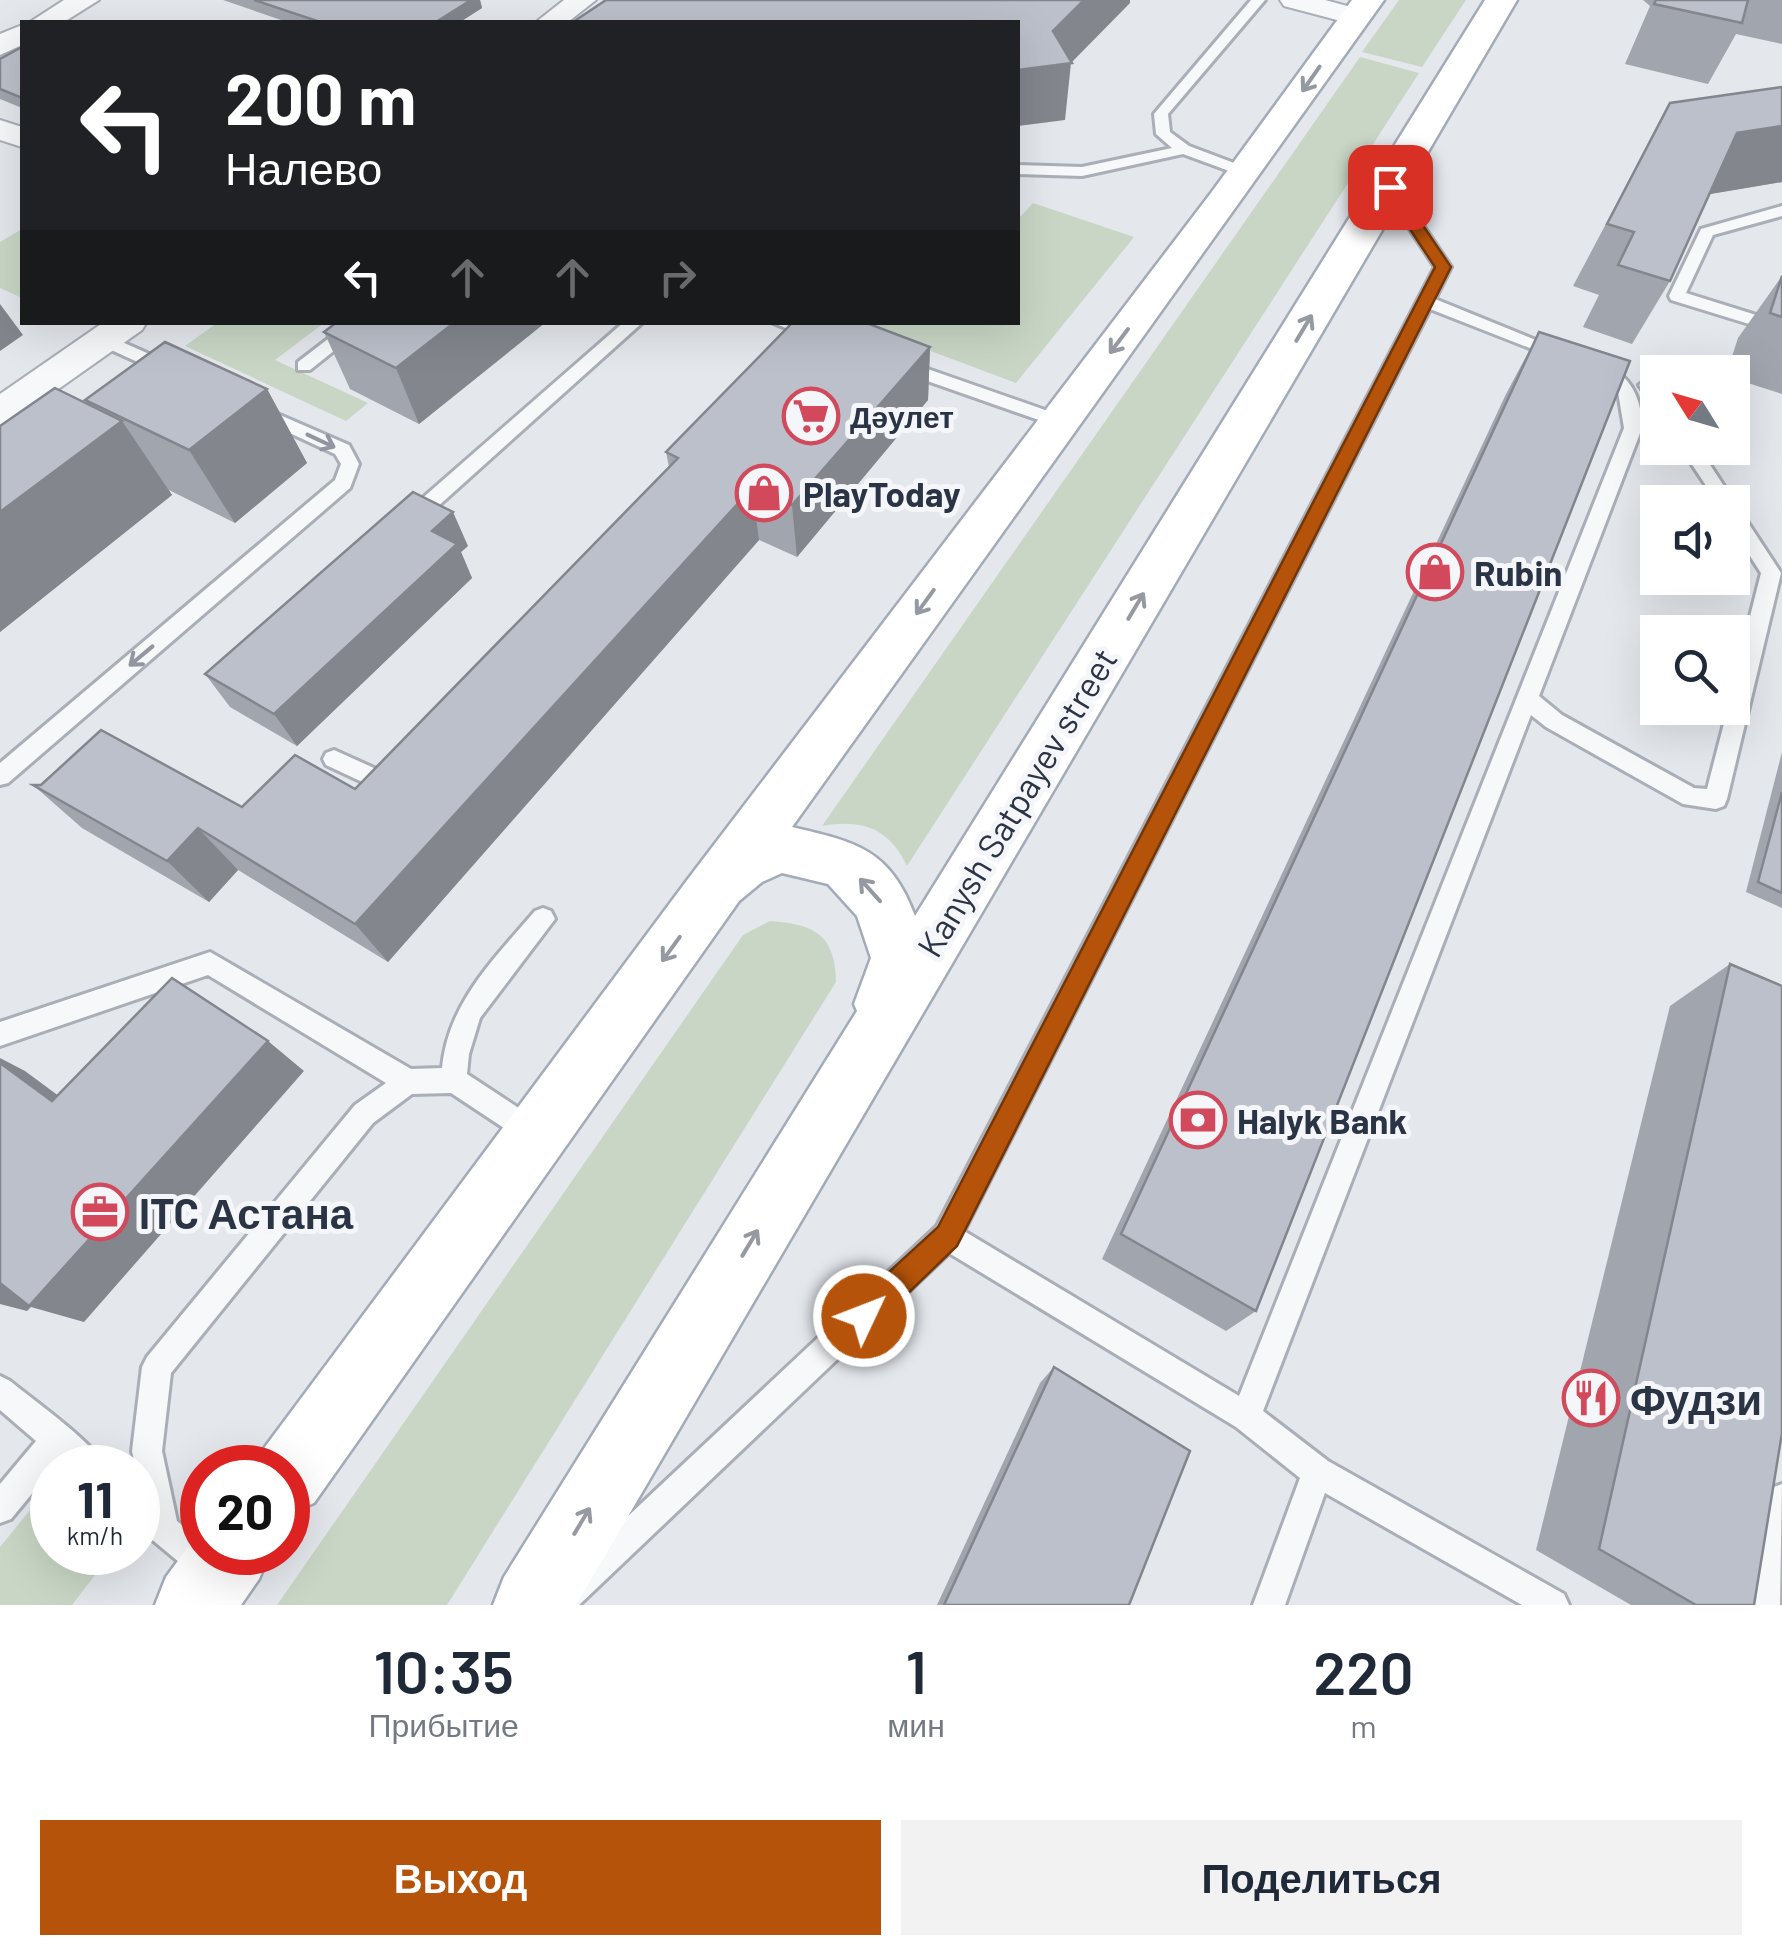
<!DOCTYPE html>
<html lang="ru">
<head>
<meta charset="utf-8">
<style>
  :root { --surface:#fff; --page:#f2f2f3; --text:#1f2937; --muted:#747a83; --accent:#b45309 }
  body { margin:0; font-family:Barlow,sans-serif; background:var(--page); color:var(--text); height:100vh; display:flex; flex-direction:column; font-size:38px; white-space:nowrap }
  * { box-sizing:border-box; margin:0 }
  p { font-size:32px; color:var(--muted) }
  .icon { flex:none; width:55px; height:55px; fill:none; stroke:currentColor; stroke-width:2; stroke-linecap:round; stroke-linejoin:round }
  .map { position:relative; height:1605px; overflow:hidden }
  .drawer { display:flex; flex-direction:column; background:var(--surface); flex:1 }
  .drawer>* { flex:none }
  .hud { position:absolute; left:20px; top:20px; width:1000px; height:305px; border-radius:0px; box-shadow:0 10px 40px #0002; background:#202124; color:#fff; overflow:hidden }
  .needle { width:65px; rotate:307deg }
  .buttons { position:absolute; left:1640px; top:355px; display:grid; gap:20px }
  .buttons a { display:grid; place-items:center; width:110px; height:110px; border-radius:0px; background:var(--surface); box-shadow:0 10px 40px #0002; font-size:50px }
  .speed { position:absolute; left:30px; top:1445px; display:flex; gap:20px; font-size:50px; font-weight:700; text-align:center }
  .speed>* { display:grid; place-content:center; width:130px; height:130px; border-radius:50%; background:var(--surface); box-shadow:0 10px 40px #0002; line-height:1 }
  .speed small { font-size:25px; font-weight:400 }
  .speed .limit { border:15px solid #d22; background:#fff; color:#111 }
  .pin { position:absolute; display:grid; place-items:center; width:85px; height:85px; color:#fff; margin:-42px; border-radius:20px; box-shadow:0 5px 15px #0006 }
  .me { position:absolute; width:110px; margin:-55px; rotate:47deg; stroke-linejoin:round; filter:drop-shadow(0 0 8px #0008) }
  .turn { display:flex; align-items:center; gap:35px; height:210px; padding:0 40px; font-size:45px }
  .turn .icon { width:130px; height:130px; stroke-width:2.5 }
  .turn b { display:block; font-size:70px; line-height:85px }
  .lanes { display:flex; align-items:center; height:95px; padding:0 40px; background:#0003; justify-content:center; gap:50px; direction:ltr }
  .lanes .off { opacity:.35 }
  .eta { display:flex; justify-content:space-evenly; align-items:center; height:170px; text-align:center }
  .eta b { font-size:60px; font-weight:600; line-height:70px }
  .cta { display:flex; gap:20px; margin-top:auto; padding:20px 40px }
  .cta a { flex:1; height:115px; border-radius:0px; background:var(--accent); color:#fff; font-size:40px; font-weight:600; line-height:115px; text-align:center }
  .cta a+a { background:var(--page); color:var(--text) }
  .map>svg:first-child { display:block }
</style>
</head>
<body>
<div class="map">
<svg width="1782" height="1605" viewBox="0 0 1782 1605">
  <rect width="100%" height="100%" fill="#e4e7ec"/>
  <g fill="#c9d6c5">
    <path d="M1399,0H1466L1422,67L1362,52Z"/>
    <path d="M1360,57L1419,73L907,866C889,828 862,819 822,826Z"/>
    <path d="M1033,203L1134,237L1016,383L856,323L1018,322V215L1021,216Z"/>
    <path d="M22,229V298L0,288V242Z"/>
    <path d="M217,323H324L275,360L368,403L346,421L185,346Z"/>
    <path d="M770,921C815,924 835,935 836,982L447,1605H277L743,935Z"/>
    <path d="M44,1493L52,1499V1552L112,1553L72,1605H0V1547Z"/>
  </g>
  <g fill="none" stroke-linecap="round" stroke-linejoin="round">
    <g stroke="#a9aeb7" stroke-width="6">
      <g id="service">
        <path d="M1251,0H1265L1168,114L1170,132L1189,146L1250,169V175H1240L1183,154L1082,176L1018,174V165L1082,167L1172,148L1156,134L1154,114Z"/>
        <path d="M1385,184H1395L1451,267L1435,299L1570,354L1561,360L1555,358L1430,309L964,1231L1239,1396L1624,428L1618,392L1591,369L1600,363C1630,373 1642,398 1642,428L1539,696L1562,715L1694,788L1707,789L1728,708H1732V688L1761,573L1732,528V502H1717L1681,448H1699L1781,573L1727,799L1724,806L1716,809L1683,804L1546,727L1531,715L1263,1411L1328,1461L1564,1594L1569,1605H1522L1325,1493L1285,1605H1253L1300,1478L1236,1427L949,1253L579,1605H540L545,1594L937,1226L1435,267L1382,187Z"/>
        <path d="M1782,206V216L1713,235L1686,293L1782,323V334L1671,300L1669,296L1701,229Z"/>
        <path d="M350,322H370L310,370H298V362Z"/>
        <path d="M624,322H643L416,526H402L399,521L402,516Z"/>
        <path d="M771,322H797L824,335L815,340Z"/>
        <path d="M104,334L174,365L177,369L174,373H162L98,344V336Z"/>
        <path d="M902,360L1065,417L1068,421L1065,425H1053L896,370V362Z"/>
        <path d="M1648,379L1658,385V405L1652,403L1639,385Z"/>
        <path d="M259,406L349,445L359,464L350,488L8,783L0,785V763L335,480L341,464L335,454L253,416L250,412Z"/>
        <path d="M334,750L385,773H400L403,780L396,792L388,794L326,765L323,759L326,753Z"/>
        <path d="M543,908L551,911L555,919L480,1018L469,1054L467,1074L543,1124L547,1133L543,1142L534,1146L525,1142L451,1093L412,1094L373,1123L171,1373L162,1451L177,1521L202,1541V1552H216L224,1566L219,1577L208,1582L197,1577L138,1528V1493L141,1494L132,1451L142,1367L147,1357L355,1105L386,1083L208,975L0,1046V1022L210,952L411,1069L442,1068C448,1003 494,959 535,911Z"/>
        <path d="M0,1376L10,1381C33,1400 96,1444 106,1468H67L59,1461L11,1519L0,1523V1484L36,1441L0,1410Z"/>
        <path d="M1782,1484L1780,1605H1748L1767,1499L1771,1488Z"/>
      </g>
    </g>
    <g stroke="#a9aeb7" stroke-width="4">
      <g id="minor">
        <path d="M64,0H99L64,22H30Z"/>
        <path d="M564,0H596L568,22H536Z"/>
        <path d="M1280,0H1325L1366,11L1370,17L1366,23L1356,25L1284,6Z"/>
        <path d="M22,25V45L0,55V34Z"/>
        <path d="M0,120L22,127V147L0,140Z"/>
        <path d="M104,322H147L142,330L13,421L0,425V394Z"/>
      </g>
    </g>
    <g stroke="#a3abb8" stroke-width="5">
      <g id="primary">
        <path d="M1352,0H1384L792,827C856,842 890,849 915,916L1485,0H1517L576,1605H493L504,1577L857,1011L854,1004L871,958L857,916L828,884L782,873L762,882L739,901L314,1503L288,1514V1468H255L262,1451L688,879L1211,193Z"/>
        <path d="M202,1528V1552H270L259,1579L241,1605H155L166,1577Z"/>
      </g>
    </g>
    <use href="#service" fill="#f7f8fa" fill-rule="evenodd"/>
    <use href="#minor" fill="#f7f8fa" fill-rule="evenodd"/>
    <use href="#primary" fill="#fff" fill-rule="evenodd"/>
  </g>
  <g fill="#a1a5ae">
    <path d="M223,0H480L482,8L460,22H287Z"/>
    <path d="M1643,0H1782V44L1736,34L1708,84L1625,64L1650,6Z"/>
    <path d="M22,47V108L0,99V59Z"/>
    <path d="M1670,103L1782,182L1709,194L1670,281L1632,344L1583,327L1599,295L1573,286Z"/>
    <path d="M1782,276V394L1732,378V372H1727L1738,338Z"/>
    <path d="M546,322L419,424L350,389L324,332Z"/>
    <path d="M1539,332L1256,1311L1226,1331L1102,1259L1506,394Z"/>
    <path d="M930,347L928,400L797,557L759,540L388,962L238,870L209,902L82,828L33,785L242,807L355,789L669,467L666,452Z"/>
    <path d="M267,389L307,463L235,523L169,490L172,495L0,632V426L89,405L85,400Z"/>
    <path d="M468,546L461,552L472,578L297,746L230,707L205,674Z"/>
    <path d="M1782,752V908L1746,892Z"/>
    <path d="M1730,964L1754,1605H1631L1536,1550L1670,1006Z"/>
    <path d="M1054,1367L1129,1605H937L1040,1383Z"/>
  </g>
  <g fill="#83868d">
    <path d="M470,0H480L482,8L460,22H436Z"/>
    <path d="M1084,0H1130V3L1071,63L1065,120L1018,126V70L1053,31Z"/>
    <path d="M1782,126V182L1699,196L1737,133Z"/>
    <path d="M0,304L23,335L0,351Z"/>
    <path d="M455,322H546L419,424L396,368Z"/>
    <path d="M930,347L928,400L797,557L792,505Z"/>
    <path d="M267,389L307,463L235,523L189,450Z"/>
    <path d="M122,421L172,495L0,632V512Z"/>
    <path d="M752,488L759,540L388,962L355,924Z"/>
    <path d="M453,512L468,546L461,552L472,578L297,746L274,714L432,531Z"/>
    <path d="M198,828L238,870L209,902L167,861Z"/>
    <path d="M268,1041L304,1071L84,1322L31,1307L27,1311L0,1304V1277Z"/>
    <path d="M0,1058L25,1071L102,1128L52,1101L0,1063Z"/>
  </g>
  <g fill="#bbc0ca" stroke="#83868d" stroke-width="2.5">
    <path d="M254,0H471L436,22H320Z"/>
    <path d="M606,0H1084L1053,31L1072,63L1018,70V22H573Z"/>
    <path d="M1656,0H1748L1742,23L1654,4Z"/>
    <path d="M22,47V98L0,89V59Z"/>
    <path d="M1782,87V126L1737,133L1670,281L1618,265L1634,232L1607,224L1670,103Z"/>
    <path d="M1782,276V317L1770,313Z"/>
    <path d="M337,322H455L396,368L324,332Z"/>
    <path d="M793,322H864L930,347L792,505L752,488L355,924L198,828L167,861L33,785H41L101,730L242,807L295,755L355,789L678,458L666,452Z"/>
    <path d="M1539,332L1630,361L1256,1311L1121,1234Z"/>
    <path d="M165,342L267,389L189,450L85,400Z"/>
    <path d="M55,388L122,421L0,512V426Z"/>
    <path d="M413,492L453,512L432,531L457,544L274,714L205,674Z"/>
    <path d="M1782,792V893L1758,882Z"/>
    <path d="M1730,964L1782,986V1433L1754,1605H1696L1599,1549Z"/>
    <path d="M172,978L268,1041L29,1306L0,1283V1063L52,1101Z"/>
    <path d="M1054,1367L1190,1451L1129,1605H944Z"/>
  </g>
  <defs><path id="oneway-shaft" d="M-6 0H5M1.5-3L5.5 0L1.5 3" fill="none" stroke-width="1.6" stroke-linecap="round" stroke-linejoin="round" transform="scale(2.5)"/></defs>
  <g stroke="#959aa2">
    <use href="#oneway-shaft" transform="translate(1311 79) rotate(125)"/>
    <use href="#oneway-shaft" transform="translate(1304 328) rotate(-59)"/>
    <use href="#oneway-shaft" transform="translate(1119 341) rotate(127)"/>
    <use href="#oneway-shaft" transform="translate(925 602) rotate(126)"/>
    <use href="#oneway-shaft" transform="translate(1136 606) rotate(-59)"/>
    <use href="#oneway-shaft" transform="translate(870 890) rotate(-132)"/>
    <use href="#oneway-shaft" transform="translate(671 949) rotate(126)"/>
    <use href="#oneway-shaft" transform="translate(750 1243) rotate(-59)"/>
    <use href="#oneway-shaft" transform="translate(582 1521) rotate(-59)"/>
  </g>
  <g stroke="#9196a0">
    <use href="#oneway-shaft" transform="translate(321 441) rotate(25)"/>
    <use href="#oneway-shaft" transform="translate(141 656) rotate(140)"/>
  </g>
  <path fill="#b45309" stroke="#753606" stroke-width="2.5" d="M1385,184H1395L1451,267L957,1246L874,1326L864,1330L853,1326L849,1316L853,1305L938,1227L1435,267L1382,187Z"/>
  <defs>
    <g id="supermarket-ring" transform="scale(2.875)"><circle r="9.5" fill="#f4f6f9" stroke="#d1495b" stroke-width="1.5"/><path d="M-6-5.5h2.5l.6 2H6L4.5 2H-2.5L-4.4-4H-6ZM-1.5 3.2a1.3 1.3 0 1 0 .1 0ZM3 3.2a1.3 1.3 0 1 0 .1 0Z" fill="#d1495b"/></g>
    <g id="shop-ring" transform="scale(2.875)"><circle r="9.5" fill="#f4f6f9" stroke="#d1495b" stroke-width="1.5"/><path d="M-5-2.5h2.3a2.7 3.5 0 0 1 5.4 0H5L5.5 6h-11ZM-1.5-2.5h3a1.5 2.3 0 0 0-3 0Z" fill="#d1495b"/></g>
    <g id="bank-ring" transform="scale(2.875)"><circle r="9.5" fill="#f4f6f9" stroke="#d1495b" stroke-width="1.5"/><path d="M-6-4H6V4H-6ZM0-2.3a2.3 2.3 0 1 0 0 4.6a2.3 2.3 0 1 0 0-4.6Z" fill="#d1495b"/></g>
    <g id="office-ring" transform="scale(2.875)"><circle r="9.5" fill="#f4f6f9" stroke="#d1495b" stroke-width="1.5"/><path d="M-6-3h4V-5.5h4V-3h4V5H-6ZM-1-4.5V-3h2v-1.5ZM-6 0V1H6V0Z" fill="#d1495b"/></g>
    <g id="restaurant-ring" transform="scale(2.875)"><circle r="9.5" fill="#f4f6f9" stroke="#d1495b" stroke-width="1.5"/><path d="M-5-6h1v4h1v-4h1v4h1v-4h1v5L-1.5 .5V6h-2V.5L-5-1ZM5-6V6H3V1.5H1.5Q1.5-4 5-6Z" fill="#d1495b"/></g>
  </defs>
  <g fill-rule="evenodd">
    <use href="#supermarket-ring" x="811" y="416"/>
    <use href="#shop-ring" x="764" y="493"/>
    <use href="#shop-ring" x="1435" y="572"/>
    <use href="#bank-ring" x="1198" y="1120"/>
    <use href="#office-ring" x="100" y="1212"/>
    <use href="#restaurant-ring" x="1591" y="1398"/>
  </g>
  <g text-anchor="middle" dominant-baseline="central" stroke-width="10" stroke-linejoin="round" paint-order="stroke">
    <g font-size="30" font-weight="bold" fill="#2b3445" stroke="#f4f6f9" text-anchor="start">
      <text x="850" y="416">Дәулет</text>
    </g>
    <g font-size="35" font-weight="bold" fill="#2b3445" stroke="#f4f6f9" text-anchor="start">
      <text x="803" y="493">PlayToday</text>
      <text x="1474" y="572">Rubin</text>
      <text x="1237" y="1120">Halyk Bank</text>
    </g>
    <g font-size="35" fill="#2b3445" stroke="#f4f6f9">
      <text transform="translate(1016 802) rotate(-59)">Kanysh Satpayev street</text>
    </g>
    <g font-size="42" font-weight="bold" fill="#2b3445" stroke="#f4f6f9" text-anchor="start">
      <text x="139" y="1212">ITC Астана</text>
      <text x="1630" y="1398">Фудзи</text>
    </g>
  </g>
</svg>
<div class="buttons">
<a><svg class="needle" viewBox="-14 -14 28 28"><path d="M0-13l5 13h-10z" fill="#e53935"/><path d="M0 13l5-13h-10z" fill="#747a83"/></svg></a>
<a><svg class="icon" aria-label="sound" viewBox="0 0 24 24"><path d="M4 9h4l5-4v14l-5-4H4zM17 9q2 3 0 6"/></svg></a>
<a><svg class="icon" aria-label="search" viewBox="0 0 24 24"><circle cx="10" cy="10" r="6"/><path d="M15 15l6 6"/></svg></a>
</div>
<div class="speed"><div>11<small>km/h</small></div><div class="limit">20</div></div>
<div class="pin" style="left:1390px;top:187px;background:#d93025"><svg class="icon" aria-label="arrive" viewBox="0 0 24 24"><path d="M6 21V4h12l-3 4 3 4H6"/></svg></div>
<svg class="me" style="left:864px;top:1316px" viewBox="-20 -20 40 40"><circle r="17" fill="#b45309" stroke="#fff" stroke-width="3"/><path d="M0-11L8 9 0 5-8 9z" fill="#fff"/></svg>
<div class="hud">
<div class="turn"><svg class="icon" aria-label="left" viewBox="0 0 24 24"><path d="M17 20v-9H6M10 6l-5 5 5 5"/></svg><div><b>200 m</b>Налево</div></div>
<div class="lanes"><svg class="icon" aria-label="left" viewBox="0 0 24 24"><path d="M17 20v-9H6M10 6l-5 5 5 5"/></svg><svg class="icon off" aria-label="ahead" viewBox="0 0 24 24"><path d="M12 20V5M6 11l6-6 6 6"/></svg><svg class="icon off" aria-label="ahead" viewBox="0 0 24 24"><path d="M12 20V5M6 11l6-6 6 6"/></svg><svg class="icon off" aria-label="right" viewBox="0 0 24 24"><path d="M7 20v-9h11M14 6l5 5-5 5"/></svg></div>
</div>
</div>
<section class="drawer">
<div class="eta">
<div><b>10:35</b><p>Прибытие</p></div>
<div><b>1</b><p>мин</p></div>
<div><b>220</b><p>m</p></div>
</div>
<div class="cta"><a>Выход</a><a>Поделиться</a></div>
</section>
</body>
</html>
